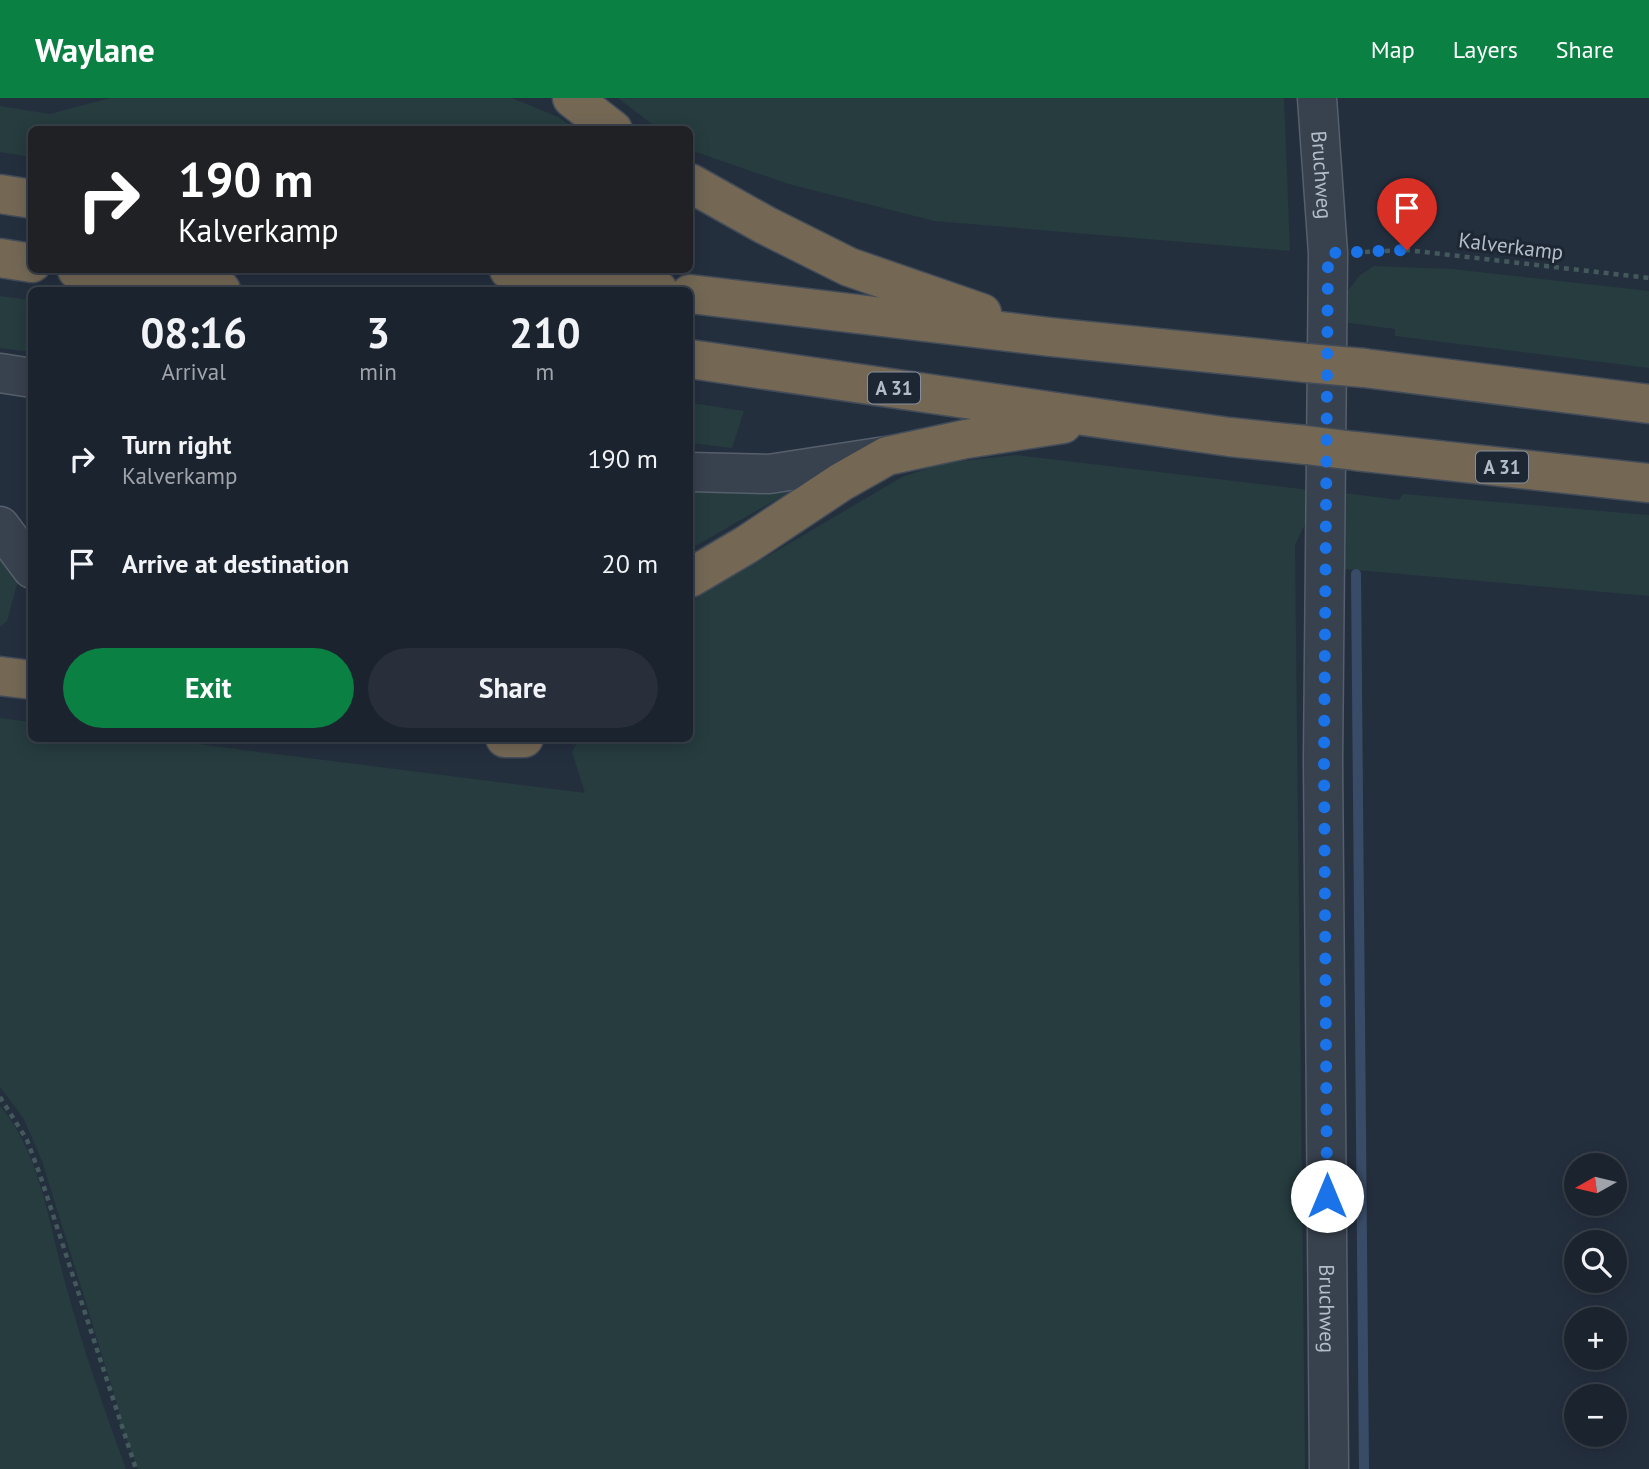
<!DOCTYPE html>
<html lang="en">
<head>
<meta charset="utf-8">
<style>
  :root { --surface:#1b232e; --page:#282f3a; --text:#f1f3f6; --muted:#a0a4aa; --line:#39404a; --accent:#0b8043 }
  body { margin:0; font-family:"PT Sans",sans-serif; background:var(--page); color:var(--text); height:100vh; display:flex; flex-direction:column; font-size:26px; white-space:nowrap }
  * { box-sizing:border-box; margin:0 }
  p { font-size:23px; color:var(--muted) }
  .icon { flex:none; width:38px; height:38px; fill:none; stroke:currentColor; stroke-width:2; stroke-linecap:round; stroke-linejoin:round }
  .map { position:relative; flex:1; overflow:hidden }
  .side { position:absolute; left:28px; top:189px; width:665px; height:455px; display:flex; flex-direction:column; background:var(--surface); border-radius:10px; box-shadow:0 4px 18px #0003,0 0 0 2px var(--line) }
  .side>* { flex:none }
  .banner { position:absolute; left:28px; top:28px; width:665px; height:147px; border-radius:10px; box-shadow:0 4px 18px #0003,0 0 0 2px var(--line); background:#202124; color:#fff; overflow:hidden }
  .needle { width:46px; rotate:262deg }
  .fabs { position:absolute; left:1564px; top:1055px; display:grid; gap:14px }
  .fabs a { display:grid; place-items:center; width:63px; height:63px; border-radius:50%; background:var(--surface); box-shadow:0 4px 18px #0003,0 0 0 2px var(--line); font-size:35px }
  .pin { position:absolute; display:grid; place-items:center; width:60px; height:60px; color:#fff; margin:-72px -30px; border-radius:50% 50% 50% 0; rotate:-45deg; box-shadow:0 0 7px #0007 }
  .pin .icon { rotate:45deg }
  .me { position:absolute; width:77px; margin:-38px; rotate:0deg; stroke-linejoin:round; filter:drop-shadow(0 0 5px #0008) }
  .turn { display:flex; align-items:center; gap:24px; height:147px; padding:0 35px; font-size:32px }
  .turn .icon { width:91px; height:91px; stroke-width:2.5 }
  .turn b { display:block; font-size:49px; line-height:60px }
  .eta { display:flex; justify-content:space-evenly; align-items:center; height:119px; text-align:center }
  .eta b { font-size:42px; font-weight:600; line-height:49px }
  .primary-button { display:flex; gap:14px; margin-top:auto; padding:14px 35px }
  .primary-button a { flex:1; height:80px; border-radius:42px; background:var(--accent); color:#fff; font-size:28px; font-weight:600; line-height:80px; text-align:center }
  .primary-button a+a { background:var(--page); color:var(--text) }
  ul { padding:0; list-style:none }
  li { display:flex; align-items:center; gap:21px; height:105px; padding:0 35px }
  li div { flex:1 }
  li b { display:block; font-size:26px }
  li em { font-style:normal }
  header { display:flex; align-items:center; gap:42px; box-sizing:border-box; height:98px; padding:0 35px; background:var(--accent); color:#fff }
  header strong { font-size:33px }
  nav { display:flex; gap:38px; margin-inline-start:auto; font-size:24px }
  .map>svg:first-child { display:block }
</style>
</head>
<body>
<header>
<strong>Waylane</strong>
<nav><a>Map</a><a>Layers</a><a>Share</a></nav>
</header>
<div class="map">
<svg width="1649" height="1371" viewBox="0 0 1649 1371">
  <rect width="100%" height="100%" fill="#242f3e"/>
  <g fill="#263c3f">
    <path d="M110,0H512L558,19L576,31L32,32L31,59L0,54V8L50,16Z"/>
    <path d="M618,0H1284L1290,153L934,123L789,86L690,52V32L658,31Z"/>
    <path d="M1374,168L1452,171L1649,193V270L1395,238V231L1342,224L1333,212L1360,177Z"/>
    <path d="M0,198L31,202V254L0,250Z"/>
    <path d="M690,295H693L692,305L744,313L732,350L690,345Z"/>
    <path d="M1016,357L1309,392L1308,420L1295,447L1305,1371H138L120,1325L119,1312L42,1063L24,1021L0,989V620L31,624L32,640L158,641L585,695L572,654L579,641L690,640V504L902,379L943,365Z"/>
    <path d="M690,391L791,393L690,451Z"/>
    <path d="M1345,395L1399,402L1403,396L1649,417V498L1345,471Z"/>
    <path d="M0,454L19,479L7,523L0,529Z"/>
    <path d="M0,1008C40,1054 50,1130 66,1188C83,1250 104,1311 126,1371H0Z"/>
  </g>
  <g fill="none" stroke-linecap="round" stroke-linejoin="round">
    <path stroke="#394c67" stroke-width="10" d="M1356,476L1364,1371"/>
    <g stroke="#565f6c" stroke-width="41">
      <g id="minor">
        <path id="s1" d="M1317,0L1328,155L1323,663L1329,1371"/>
        <path d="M0,275L32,280"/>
        <path d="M690,374L769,376L886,358"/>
        <path d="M0,428L32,471"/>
      </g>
    </g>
    <g stroke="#434c59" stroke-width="41">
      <g id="highway">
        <path d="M572,0L613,32"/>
        <path d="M690,85L765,127L849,169L982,215"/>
        <path d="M0,96L32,101"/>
        <path d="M0,160L32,165"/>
        <path d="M77,172L221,192"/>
        <path d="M509,172L658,192"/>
        <path d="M690,196L1050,239L1307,265"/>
        <path d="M690,261L1229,339L1306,347"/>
        <path d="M1364,270L1649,306"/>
        <path d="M1355,353L1649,385"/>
        <path d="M690,480L746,447L841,384L887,358L966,341L1063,326"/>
        <path d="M0,578L32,582"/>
        <path d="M505,640H524"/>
      </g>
    </g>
    <g stroke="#44595c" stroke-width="4.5" stroke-dasharray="5 5" stroke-linecap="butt">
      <path d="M1365,154L1407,152L1649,180"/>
      <path d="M0,999L27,1042L40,1077L136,1371"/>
    </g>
    <use href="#minor" stroke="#38414e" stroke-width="38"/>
    <use href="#highway" stroke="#746855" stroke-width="38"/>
    <g stroke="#434c59" stroke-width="41" stroke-linecap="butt">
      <g id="highway-bridge">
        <path d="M1307,265L1364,270"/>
        <path d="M1306,347L1355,353"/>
      </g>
    </g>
    <use href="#highway-bridge" stroke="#746855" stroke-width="38"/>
  </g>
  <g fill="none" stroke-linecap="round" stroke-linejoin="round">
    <path stroke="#1a73e8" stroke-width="12" stroke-dasharray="0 21.6" d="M1327,1098L1324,663L1328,155L1407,152"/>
  </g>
  <g text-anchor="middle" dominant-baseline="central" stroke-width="6" stroke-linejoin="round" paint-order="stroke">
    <g fill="#1d2633" stroke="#878f9c" stroke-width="2">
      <rect x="868" y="274.5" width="52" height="31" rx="5"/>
      <rect x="1476" y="353.5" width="52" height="31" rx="5"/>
    </g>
    <g font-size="19" font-weight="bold" fill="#b4bcc9">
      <text x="894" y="290">A 31</text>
      <text x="1502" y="369">A 31</text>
    </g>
    <g font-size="21" fill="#b4bcc9" stroke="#1d2633">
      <text stroke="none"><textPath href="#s1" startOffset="77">Bruchweg</textPath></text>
      <text transform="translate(1511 148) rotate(7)">Kalverkamp</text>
      <text stroke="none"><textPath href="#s1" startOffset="1211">Bruchweg</textPath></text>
    </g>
  </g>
</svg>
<div class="fabs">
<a><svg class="needle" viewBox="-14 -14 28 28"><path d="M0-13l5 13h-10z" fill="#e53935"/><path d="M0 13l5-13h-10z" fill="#a0a4aa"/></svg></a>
<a><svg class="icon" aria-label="search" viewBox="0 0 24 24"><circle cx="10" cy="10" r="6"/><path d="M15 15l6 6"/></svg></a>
<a>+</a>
<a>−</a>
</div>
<div class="pin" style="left:1407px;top:152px;background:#d93025"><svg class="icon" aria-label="arrive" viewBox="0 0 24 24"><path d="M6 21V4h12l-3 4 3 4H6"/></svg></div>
<svg class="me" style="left:1327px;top:1098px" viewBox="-20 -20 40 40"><circle r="19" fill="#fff"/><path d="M0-13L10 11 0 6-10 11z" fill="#1a73e8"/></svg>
<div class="banner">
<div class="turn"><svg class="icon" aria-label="right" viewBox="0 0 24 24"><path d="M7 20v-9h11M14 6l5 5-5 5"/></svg><div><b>190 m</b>Kalverkamp</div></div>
</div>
<section class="side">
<div class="eta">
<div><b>08:16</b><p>Arrival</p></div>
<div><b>3</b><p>min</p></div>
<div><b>210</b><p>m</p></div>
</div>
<ul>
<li><svg class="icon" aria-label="right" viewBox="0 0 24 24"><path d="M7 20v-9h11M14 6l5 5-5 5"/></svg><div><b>Turn right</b><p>Kalverkamp</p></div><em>190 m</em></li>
<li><svg class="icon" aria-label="arrive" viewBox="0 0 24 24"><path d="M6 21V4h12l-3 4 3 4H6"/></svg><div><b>Arrive at destination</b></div><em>20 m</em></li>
</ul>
<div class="primary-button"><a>Exit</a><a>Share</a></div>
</section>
</div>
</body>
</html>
